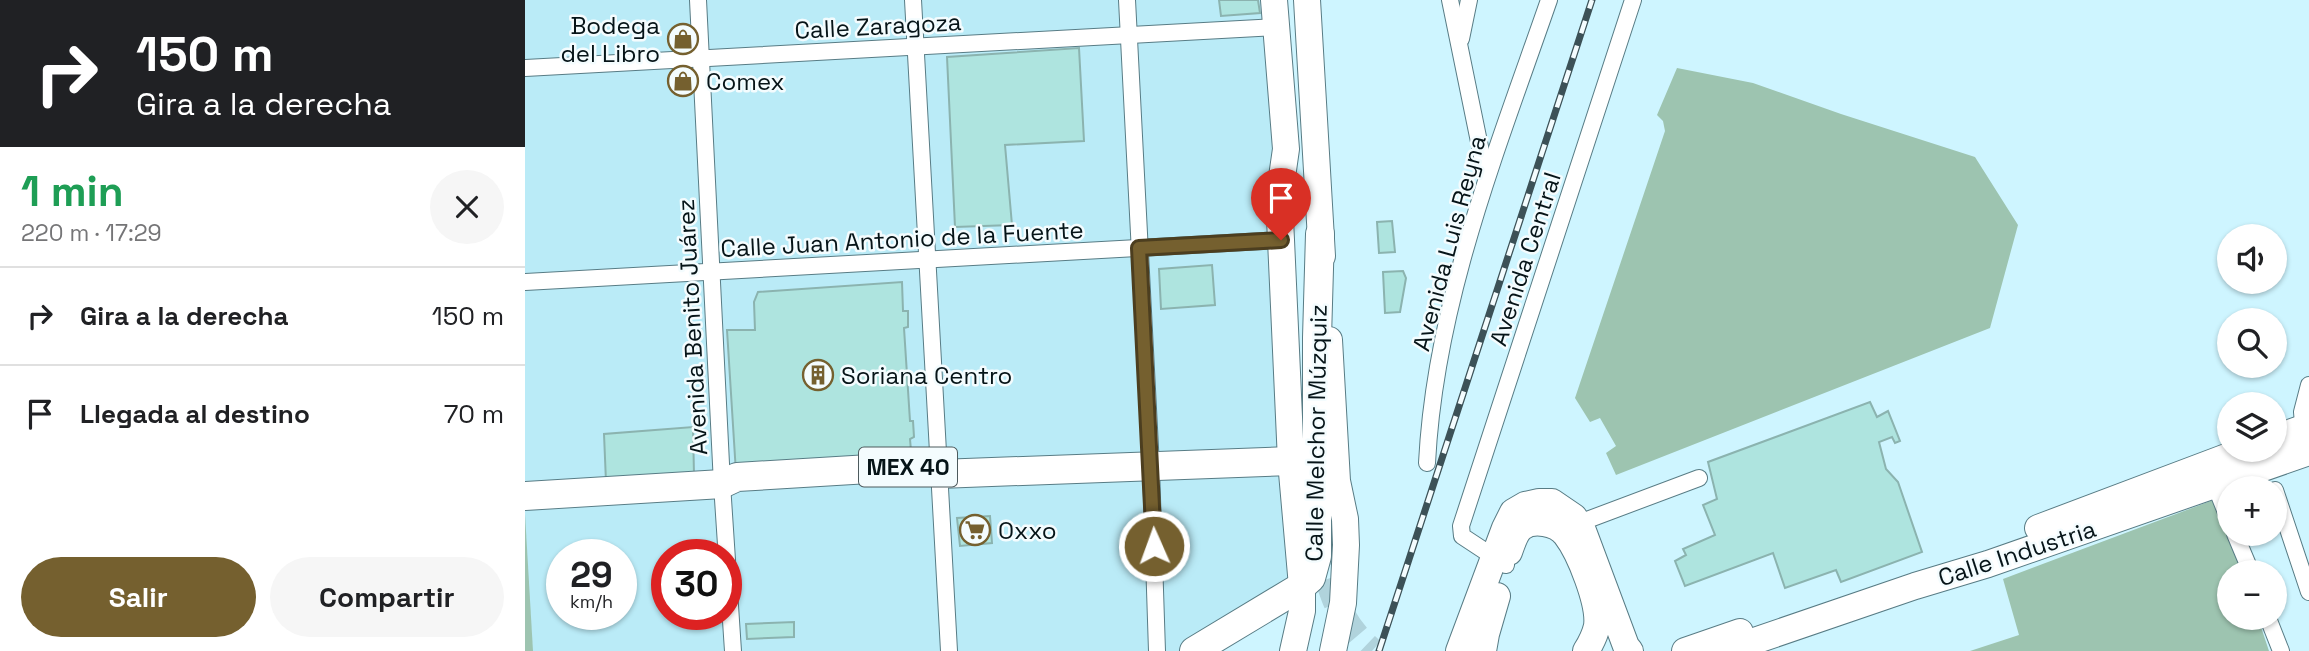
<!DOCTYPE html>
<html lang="es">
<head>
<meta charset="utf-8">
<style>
  :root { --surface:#fff; --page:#f6f6f6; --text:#202124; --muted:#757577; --line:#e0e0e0; --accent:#75602f }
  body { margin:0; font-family:"Space Grotesk",sans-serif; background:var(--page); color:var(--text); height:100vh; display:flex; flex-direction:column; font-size:26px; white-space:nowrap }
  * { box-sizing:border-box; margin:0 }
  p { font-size:23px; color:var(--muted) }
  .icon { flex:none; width:38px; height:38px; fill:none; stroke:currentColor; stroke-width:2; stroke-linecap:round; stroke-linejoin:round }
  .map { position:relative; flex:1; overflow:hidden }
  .drawer { display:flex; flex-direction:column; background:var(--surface); width:525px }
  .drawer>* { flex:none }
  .banner { background:#202124; color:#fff; overflow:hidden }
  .controls { position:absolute; left:1692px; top:224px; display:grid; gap:14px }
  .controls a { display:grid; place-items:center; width:70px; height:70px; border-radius:50%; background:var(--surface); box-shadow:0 2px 5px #0004; font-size:35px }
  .speed { position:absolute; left:21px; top:539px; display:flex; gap:14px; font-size:35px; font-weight:700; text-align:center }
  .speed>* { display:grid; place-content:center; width:91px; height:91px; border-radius:50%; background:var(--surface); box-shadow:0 2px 5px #0004; line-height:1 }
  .speed small { font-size:18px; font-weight:400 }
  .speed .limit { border:10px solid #d22; background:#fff; color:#111 }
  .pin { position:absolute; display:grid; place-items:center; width:60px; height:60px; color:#fff; margin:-72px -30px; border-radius:50% 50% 50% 0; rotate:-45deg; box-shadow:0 0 7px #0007 }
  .pin .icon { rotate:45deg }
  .me { position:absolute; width:77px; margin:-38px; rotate:358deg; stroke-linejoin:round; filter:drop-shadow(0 0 5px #0008) }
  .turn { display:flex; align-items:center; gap:24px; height:147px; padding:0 21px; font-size:32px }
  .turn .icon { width:91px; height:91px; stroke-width:2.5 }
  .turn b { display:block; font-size:49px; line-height:60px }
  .round { display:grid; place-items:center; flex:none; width:74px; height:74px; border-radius:37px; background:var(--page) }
  .summary { display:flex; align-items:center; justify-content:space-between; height:119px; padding:0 21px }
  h1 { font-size:42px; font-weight:600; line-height:52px; color:#1e9e55 }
  .action { display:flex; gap:14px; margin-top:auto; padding:14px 21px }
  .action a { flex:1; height:80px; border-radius:42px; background:var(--accent); color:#fff; font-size:28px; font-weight:600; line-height:80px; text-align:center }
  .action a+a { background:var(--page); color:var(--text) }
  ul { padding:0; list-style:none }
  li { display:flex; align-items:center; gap:21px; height:98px; padding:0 21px; border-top:2px solid var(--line) }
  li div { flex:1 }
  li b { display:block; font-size:26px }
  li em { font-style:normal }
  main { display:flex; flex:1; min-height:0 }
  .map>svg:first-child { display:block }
</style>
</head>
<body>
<main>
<section class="drawer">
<div class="banner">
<div class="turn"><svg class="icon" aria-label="right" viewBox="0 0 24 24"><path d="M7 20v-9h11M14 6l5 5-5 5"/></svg><div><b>150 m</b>Gira a la derecha</div></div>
</div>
<div class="summary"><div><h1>1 min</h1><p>220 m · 17:29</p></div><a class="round"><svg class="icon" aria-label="close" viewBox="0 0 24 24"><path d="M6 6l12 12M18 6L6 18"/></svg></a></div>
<ul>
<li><svg class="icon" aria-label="right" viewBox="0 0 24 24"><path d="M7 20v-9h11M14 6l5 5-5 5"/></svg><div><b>Gira a la derecha</b></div><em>150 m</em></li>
<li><svg class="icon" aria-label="arrive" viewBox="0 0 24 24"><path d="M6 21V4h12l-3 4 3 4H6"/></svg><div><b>Llegada al destino</b></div><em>70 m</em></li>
</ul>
<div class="action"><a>Salir</a><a>Compartir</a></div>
</section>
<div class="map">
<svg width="1784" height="651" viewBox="0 0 1784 651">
  <rect width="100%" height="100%" fill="#cef5ff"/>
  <path fill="#baebf7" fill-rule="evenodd" d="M0,0H751L783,591L660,651H0ZM37,555H96V614H37ZM142,555H201V614H142Z"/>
  <g fill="#9dc4b0">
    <path d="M1152,68L1228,83L1316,114L1450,157L1493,225L1465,328L1091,475L1081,453L1091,446L1075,418L1065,422L1050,398L1140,131L1138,121L1132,115Z"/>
    <path d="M1691,499L1717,572H1704V618H1733L1744,651H1445L1494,635L1478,579Z"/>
    <path d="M0,514L8,651H0Z"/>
  </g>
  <g fill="#aee4df" stroke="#8bb3af" stroke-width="2">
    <path d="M694,0H733L735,13L696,16Z"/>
    <path d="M554,48L559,141L480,145L487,225L430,227L422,57Z"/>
    <path d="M867,221L870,252L854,253L852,222Z"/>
    <path d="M687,265L690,305L636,309L634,269Z"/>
    <path d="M878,271L881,278L875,312L860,313L858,272Z"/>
    <path d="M377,282L378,311H383V327L379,328L385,421H388L389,437L385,439L387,463L211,473L202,330H230L229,302L233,292Z"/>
    <path d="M1345,402L1352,417L1363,411L1375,441L1370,443L1367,437L1354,442L1361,469L1373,482L1397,552L1316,582L1311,570L1260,588L1248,553L1160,586L1150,561L1161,555L1158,549L1190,535L1178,505L1192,499L1183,462Z"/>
    <path d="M168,427L169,475L81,482L79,434Z"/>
    <path d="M465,516L467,543L435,546L432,518Z"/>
    <path d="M269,622V637L222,639L221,624Z"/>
  </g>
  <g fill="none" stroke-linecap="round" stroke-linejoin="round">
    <path stroke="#b0d3dc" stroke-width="26" stroke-dasharray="26 13" stroke-linecap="butt" d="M793,541C805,586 810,619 847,651"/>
    <g stroke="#587c85" stroke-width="18">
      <g id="minor">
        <path d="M173,0L197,484L208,651"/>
        <path d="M388,0L424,651"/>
        <path d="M602,0L626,467L632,651"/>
        <path d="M925,0L961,176"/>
        <path d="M936,39L944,0"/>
        <path d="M0,68L751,27"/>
        <path d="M0,282L756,240"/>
        <path d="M1779,434L1777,412L1784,385"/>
        <path d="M902,463C910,303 972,150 1024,0"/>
        <path d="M1690,479V485L1704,520"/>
        <path d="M1750,490L1784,592"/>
        <path d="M1054,523L1174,478"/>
        <path d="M1710,534L1726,572"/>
        <path d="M981,565L937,536L936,526L1108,0"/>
        <path d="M1743,618L1756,651"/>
      </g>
    </g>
    <g stroke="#587c85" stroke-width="28">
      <g id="primary">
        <path d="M749,0L761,149L754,198L756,240L766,461L777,586V611L768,651"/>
        <path d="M782,0L797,256"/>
        <path d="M804,340L812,481L820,519L821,545L818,603L808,651"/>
        <path d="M1750,438L1784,426"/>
        <path d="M1513,528L1720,450"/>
        <path d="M984,552C987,544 990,533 996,528C1008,518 1032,523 1041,535C1055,553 1075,604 1072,626C1070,635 1066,643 1061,651"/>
        <path d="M934,651L980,528L988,512L1000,505L1014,502H1027L1049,517L1058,531L1101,646L1105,651"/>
        <path d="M958,651L961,634L972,596"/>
        <path d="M1160,651L1215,632"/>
        <path d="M1200,651L1390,586L1463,564L1784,452"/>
      </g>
    </g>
    <g stroke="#587c85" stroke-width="30">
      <g id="trunk">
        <path d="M0,496L197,484L212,477L394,466L414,474L766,461"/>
        <path d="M669,651L777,586L786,578L792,556V338L795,234"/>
      </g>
    </g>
    <use href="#minor" stroke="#fff" stroke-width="16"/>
    <use href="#primary" stroke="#fff" stroke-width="26"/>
    <use href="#trunk" stroke="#fff" stroke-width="28"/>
    <g stroke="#3c5157" stroke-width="7">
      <path id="rail" d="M854,651L1067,0"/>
    </g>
    <use href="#rail" stroke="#f4fcfe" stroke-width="4.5" stroke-dasharray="13" stroke-linecap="butt"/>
  </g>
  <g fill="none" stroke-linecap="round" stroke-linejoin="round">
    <g stroke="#4c3e1f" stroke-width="18">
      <path id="route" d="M629,546L614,248L756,240"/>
    </g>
    <use href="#route" stroke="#75602f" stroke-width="12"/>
  </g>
  <defs>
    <g id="shop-ring" transform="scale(1.575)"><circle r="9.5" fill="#f4fcfe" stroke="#75602f" stroke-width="1.5"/><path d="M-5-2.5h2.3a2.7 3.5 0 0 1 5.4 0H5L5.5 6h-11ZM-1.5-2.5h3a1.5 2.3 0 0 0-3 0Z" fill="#75602f"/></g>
    <g id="building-ring" transform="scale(1.575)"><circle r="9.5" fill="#f4fcfe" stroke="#75602f" stroke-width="1.5"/><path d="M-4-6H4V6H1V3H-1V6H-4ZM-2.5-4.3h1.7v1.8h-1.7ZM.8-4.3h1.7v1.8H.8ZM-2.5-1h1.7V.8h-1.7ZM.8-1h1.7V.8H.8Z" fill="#75602f"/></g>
    <g id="supermarket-ring" transform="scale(1.575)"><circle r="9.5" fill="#f4fcfe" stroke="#75602f" stroke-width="1.5"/><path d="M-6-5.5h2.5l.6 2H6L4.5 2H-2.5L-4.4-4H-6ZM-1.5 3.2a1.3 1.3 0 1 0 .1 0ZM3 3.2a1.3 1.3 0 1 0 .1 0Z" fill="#75602f"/></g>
  </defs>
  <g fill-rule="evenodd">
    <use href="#shop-ring" x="158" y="39"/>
    <use href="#shop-ring" x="158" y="81"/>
    <use href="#building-ring" x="293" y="375"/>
    <use href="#supermarket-ring" x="450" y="530"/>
  </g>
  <g text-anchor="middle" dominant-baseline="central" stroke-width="5" stroke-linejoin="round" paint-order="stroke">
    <rect fill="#f4fcfe" stroke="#4d5a5d" stroke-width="2" x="334" y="447.5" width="98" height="39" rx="5"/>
    <g font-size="23" font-weight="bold" fill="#061418">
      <text x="383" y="467">MEX 40</text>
    </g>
    <g font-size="24" fill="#061418" stroke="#f4fcfe" text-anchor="start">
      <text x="135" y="25" text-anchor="end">Bodega<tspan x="135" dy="28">del Libro</tspan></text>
      <text x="181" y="81">Comex</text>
      <text x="316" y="375">Soriana Centro</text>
      <text x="473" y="530">Oxxo</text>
    </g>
    <g font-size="24" fill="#061418" stroke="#f4fcfe">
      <text transform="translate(353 26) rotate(-3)">Calle Zaragoza</text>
      <text transform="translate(377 239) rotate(-3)">Calle Juan Antonio de la Fuente</text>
      <text transform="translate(924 243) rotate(-75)">Avenida Luis Reyna</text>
      <text transform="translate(1000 259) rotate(-72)">Avenida Central</text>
      <text transform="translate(167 327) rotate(-93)">Avenida Benito Juárez</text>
      <text transform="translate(791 433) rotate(-89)">Calle Melchor Múzquiz</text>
      <text transform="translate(1492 553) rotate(-18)">Calle Industria</text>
    </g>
  </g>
</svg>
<div class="controls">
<a><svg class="icon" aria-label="sound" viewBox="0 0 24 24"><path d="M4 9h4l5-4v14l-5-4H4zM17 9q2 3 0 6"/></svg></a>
<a><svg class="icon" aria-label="search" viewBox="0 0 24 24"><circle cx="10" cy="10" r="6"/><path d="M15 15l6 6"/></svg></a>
<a><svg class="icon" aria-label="layers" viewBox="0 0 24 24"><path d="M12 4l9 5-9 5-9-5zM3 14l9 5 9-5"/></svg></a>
<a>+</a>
<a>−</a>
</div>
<div class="speed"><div>29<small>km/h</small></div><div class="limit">30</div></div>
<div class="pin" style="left:756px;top:240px;background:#d93025"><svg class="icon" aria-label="arrive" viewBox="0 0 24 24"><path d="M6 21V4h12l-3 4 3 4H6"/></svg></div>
<svg class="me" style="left:629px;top:546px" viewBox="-20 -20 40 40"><circle r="17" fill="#75602f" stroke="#fff" stroke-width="3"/><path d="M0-11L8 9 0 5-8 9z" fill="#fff"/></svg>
</div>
</main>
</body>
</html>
